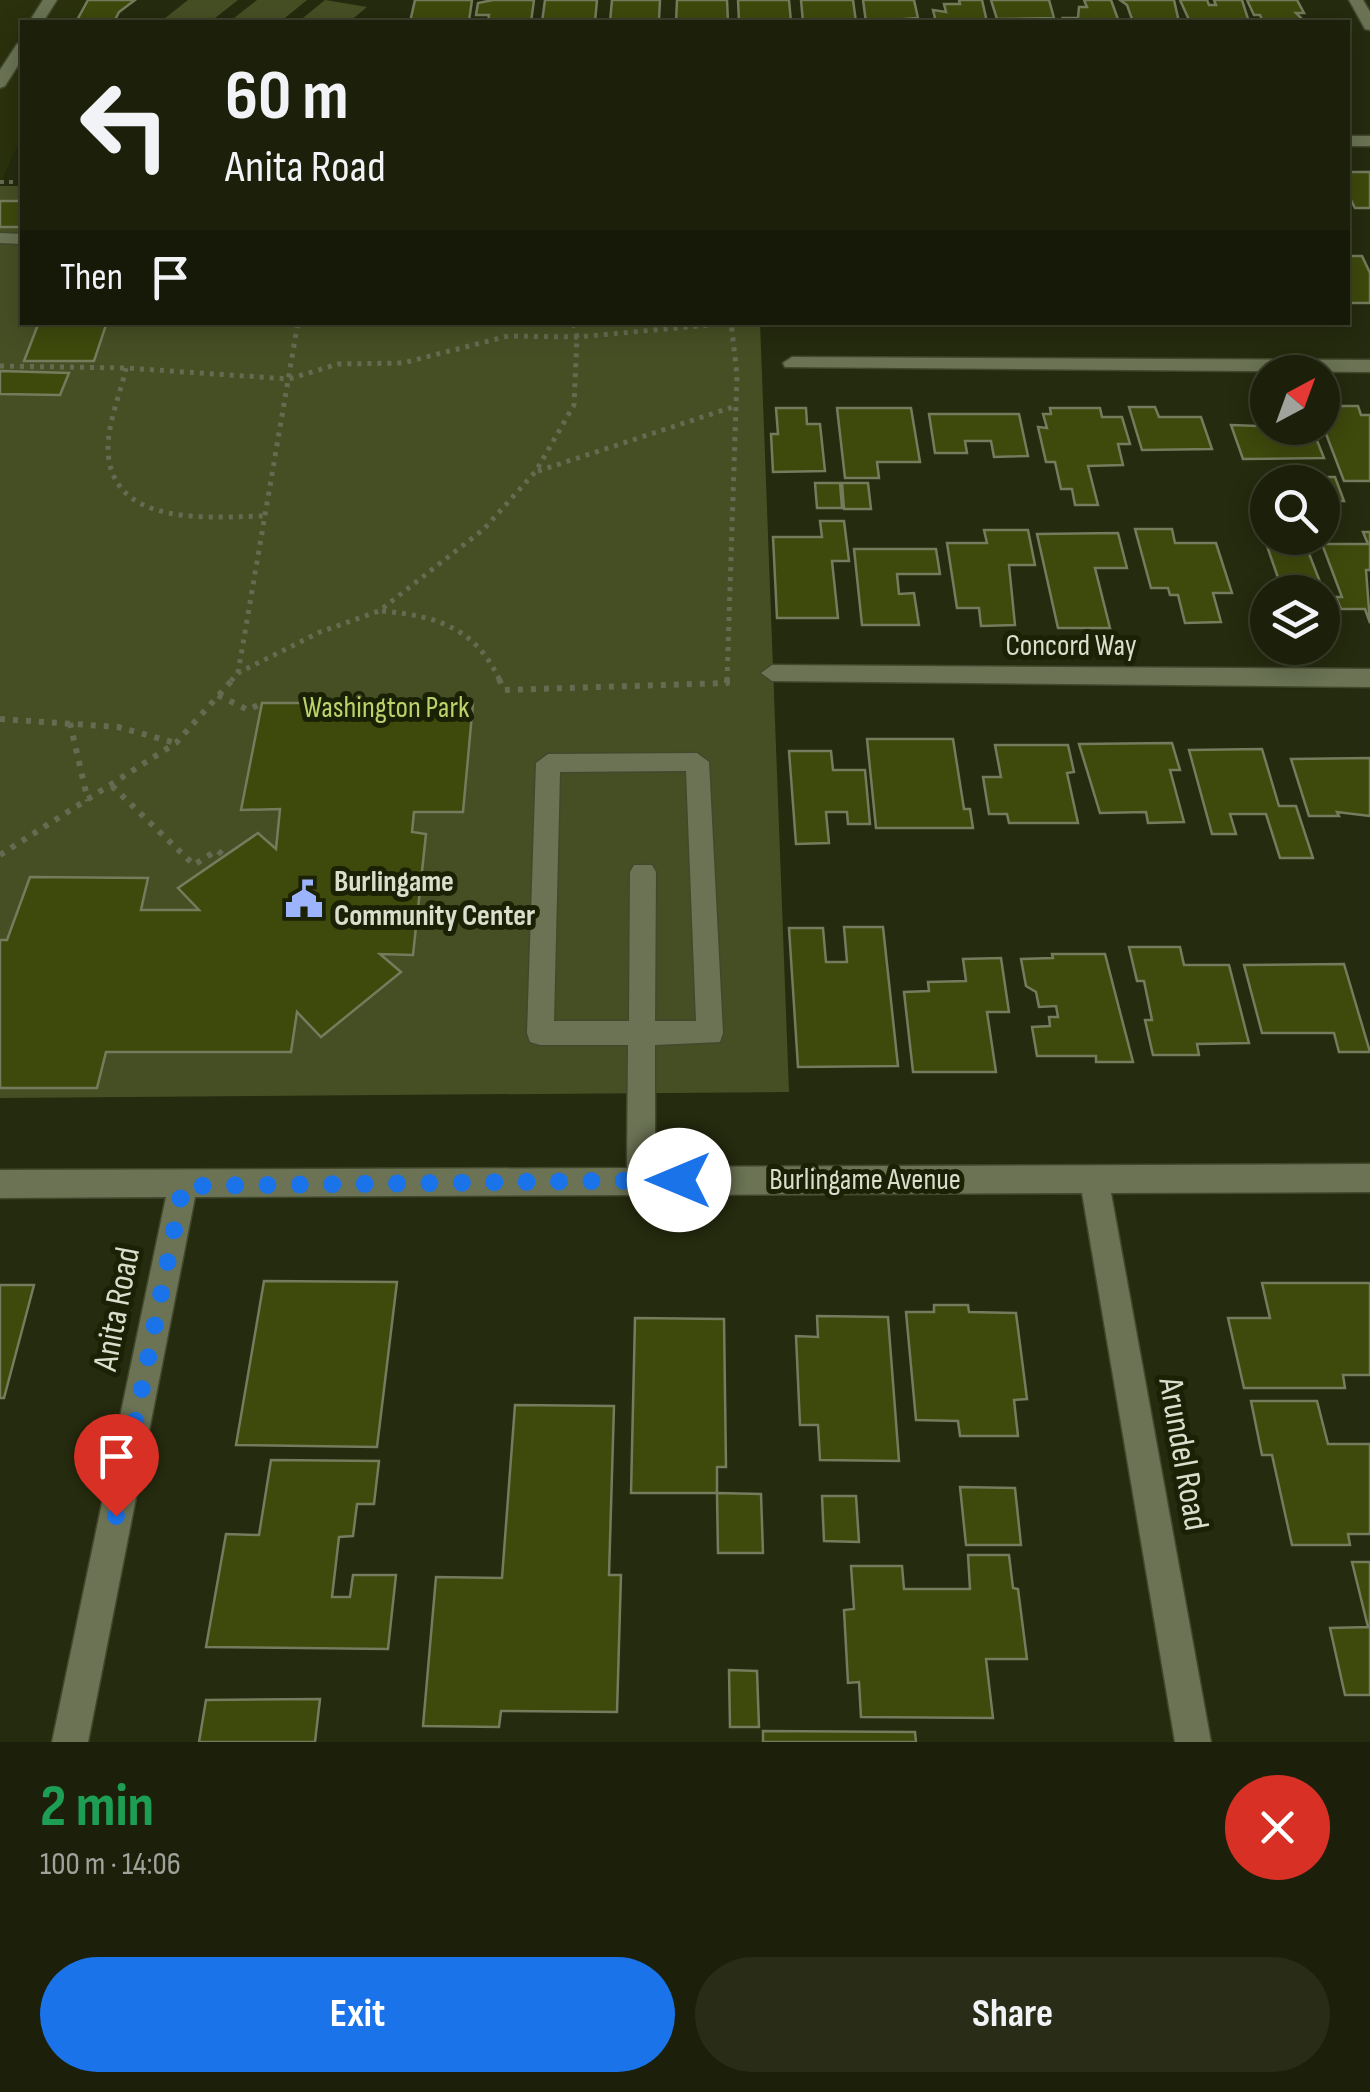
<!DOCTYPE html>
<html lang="en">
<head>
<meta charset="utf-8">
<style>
  :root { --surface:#1c200a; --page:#292d18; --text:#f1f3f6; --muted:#a0a39c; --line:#3a3e2b; --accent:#1a73e8 }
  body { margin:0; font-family:"Sofia Sans Condensed",sans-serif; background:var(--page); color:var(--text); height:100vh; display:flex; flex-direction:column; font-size:38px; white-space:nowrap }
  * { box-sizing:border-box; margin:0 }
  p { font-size:32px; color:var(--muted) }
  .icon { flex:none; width:55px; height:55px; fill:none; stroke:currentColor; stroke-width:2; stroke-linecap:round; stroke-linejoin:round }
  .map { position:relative; height:1742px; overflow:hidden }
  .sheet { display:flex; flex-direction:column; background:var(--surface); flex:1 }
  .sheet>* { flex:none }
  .hud { position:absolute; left:20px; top:20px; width:1330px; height:305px; border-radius:0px; box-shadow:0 5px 25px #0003,0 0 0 2px var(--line); background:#1c200a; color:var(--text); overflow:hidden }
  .needle { width:65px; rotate:41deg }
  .controls { position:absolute; left:1250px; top:355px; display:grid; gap:20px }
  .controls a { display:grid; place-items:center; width:90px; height:90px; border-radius:50%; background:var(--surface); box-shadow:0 5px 25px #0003,0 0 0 2px var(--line); font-size:50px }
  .pin { position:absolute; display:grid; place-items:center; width:85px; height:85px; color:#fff; margin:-102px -42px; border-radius:50% 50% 50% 0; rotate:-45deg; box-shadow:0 0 10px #0007 }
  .pin .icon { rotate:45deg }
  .me { position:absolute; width:110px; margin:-55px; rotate:270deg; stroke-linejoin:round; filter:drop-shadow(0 0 8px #0008) }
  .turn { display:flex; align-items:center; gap:35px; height:210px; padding:0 40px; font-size:45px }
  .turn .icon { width:130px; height:130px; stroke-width:2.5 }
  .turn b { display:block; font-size:70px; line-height:85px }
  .then { display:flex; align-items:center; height:95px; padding:0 40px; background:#0003; gap:20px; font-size:38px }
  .round { display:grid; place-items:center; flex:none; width:105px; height:105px; border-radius:52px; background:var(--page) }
  .summary { display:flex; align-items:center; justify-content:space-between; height:170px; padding:0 40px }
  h1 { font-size:60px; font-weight:700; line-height:75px; color:#1e9e55 }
  .action { display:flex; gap:20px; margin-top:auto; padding:20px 40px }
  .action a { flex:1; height:115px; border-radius:60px; background:var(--accent); color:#fff; font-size:40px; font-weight:700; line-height:115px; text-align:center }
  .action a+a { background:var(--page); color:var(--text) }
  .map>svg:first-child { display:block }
</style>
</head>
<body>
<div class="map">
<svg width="1370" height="1742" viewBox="0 0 1370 1742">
  <rect width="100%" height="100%" fill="#252b0e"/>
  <path fill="#2a310c" d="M0,0H87L76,22H22V136L0,184Z"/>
  <g fill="#464f24">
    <path d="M188,0H238L210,22L164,19Z"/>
    <path d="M257,0H307L280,22H229Z"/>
    <path d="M325,0L367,7L349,22H298Z"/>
    <path d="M0,186H22V322L760,323L789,1092L0,1098Z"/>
  </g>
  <g fill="#3e490c" stroke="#747c5d" stroke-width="2.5">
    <path d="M88,0H135L119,12L114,22H76Z"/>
    <path d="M415,0H472L469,21L410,22Z"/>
    <path d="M493,0H534L531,22H488L489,15H476L478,3Z"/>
    <path d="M545,0H597L595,22H542Z"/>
    <path d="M612,0H660L659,20L610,22Z"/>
    <path d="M677,0H727L728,22H676Z"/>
    <path d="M738,0H789L791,22H739Z"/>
    <path d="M801,0H853L856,22H803Z"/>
    <path d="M863,0H914L918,18L866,22Z"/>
    <path d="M959,0H982L987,22H936L933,10L946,12L944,4H960Z"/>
    <path d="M991,0H1049L1054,18L997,19Z"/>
    <path d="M1084,0H1111L1119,22H1065L1063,18H1078L1079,7H1087Z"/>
    <path d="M1120,0H1174L1179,22H1133L1127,5Z"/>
    <path d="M1180,0H1207L1209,5H1216L1214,0H1242L1249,22H1190Z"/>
    <path d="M1247,0H1297L1304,13H1296L1305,22H1259H1263L1260,15H1254Z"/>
    <path d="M1348,172H1370V208H1355L1348,194Z"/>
    <rect x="0" y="201" width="22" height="26"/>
    <path d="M1348,256H1362L1370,273V303H1348Z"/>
    <path d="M39,322H107L94,361H24Z"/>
    <path d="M0,371L69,373L60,395L0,394Z"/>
    <path d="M1322,406H1358L1361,415H1370V481H1344L1323,426Z"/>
    <path d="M1129,407H1155L1159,417H1201L1212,449L1142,450Z"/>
    <path d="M776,408H806L807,424H820L825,471L773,472L771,434H778Z"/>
    <path d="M837,408H911L920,462H877L879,478H845Z"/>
    <path d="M1050,408H1100L1102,417H1122L1130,444H1118L1123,465L1088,466L1098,505H1075L1072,489H1061L1055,462H1046L1038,427L1047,428L1043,414H1051Z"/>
    <path d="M929,414H1019L1028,456L994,457L991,441H965L967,453H935Z"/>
    <path d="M1231,425L1312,428L1324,458L1243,459Z"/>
    <path d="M1299,477H1335L1344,501H1322V482H1301Z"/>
    <path d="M815,483H840L842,508H817Z"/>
    <path d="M842,483H868L871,509H844Z"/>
    <path d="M820,521H844L849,561H832L838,618H777L773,537H822Z"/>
    <path d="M1259,523H1268V538H1303L1327,600H1322V592H1283Z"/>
    <path d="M1135,529H1172L1175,543H1216L1232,593H1213L1221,622L1185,623L1178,595H1170L1168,588H1151Z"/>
    <path d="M984,530H1028L1035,565H1009L1015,625L981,626L979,608H957L947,543H987Z"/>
    <path d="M1363,532H1370V570H1366L1370,623L1365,609H1341L1336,597H1342L1322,544H1368Z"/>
    <path d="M1118,533L1127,568H1095L1110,628H1058L1037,534Z"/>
    <path d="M854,549H936L940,574H897L899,594L914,593L919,625H862Z"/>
    <path d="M262,703H473L463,812H414L412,832L426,834L413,955L380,954L401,972L321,1037L297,1012L291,1052H106L97,1088H0V940H7L30,877L148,878L141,910H199L178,888L258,833L276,849L280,809L241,810Z"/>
    <path d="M867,739H953L964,809H970L973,828H876Z"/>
    <path d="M1172,743L1180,770H1170L1184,822L1148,823L1146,812L1100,813L1079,744Z"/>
    <path d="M995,745H1068L1074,772L1067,773L1078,823H1009L1007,814H989L983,777H1001Z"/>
    <path d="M1262,749L1279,806H1296L1313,858H1280L1266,814H1230L1236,834H1212L1189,750Z"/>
    <path d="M789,751H831L833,770H865L870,824H848L847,812H826L829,843L796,844Z"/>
    <path d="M1370,758V816L1337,812L1339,816H1309L1291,759Z"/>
    <path d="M844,927H883L898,1066L798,1067L789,928H823L826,962H847Z"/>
    <path d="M1129,947H1180L1184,965H1229L1249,1043L1197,1044L1199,1055H1153L1145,1020H1152L1144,981H1137Z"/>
    <path d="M1052,954H1105L1133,1062H1096V1056H1037L1032,1027L1050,1026L1049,1017H1058L1056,1006L1039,1007L1036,992L1026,986L1021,959L1053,958Z"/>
    <path d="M1001,958L1009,1012H987L996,1072H913L904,992L929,991L928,982L966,981L963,959Z"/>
    <path d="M1344,964L1370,1052H1339L1334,1033H1262L1244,965Z"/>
    <path d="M264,1281L397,1282L377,1447L236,1445Z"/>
    <path d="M1262,1283H1370V1375H1343L1345,1388H1244L1228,1318H1270Z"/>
    <path d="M0,1285H34L4,1398H0Z"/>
    <path d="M934,1305H968L969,1312L1016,1313L1027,1399L1014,1400L1018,1436H960L958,1421L916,1420L906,1312H934Z"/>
    <path d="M817,1316L888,1317L899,1461L820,1460L818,1425H800L796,1336L818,1337Z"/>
    <path d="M635,1318L724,1319L726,1467H717V1493H631Z"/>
    <path d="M1251,1401H1317L1328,1444H1370V1534H1348L1350,1545H1292L1272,1455H1262Z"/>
    <path d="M515,1405L614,1406L609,1575H621L617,1712L501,1711L499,1727L423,1726L436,1577L502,1578Z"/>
    <path d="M271,1460L379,1461L374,1504H357L353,1536L339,1537L332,1597H350L353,1575H396L388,1649L206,1647L226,1534L259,1535Z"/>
    <path d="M960,1487L1015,1488L1021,1545H966Z"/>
    <path d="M717,1493L761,1494L763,1553H718Z"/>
    <path d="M822,1496H856L859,1542L824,1541Z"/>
    <path d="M968,1555H1009L1013,1588L1018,1589L1027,1659H986L993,1718L861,1717L859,1682L848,1683L844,1610L854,1609L851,1566H902L904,1589H970Z"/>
    <path d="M1352,1562H1370V1695H1345L1330,1628L1368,1627Z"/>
    <path d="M729,1670L757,1671L759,1727H730Z"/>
    <path d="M320,1699L315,1742H199L206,1700Z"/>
    <path d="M763,1731L915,1732L916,1742H763Z"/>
  </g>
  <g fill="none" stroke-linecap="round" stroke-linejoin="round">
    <g stroke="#42482d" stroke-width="3">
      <g id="minor">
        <path d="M43,0H57L43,22H29Z"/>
        <path d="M1349,0H1363L1370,12V30L1365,29Z"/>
        <path d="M22,42V59L5,86L0,88V70L17,44Z"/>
        <rect x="1348" y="136" width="22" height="10"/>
        <path d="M0,233L22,234V244L0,243Z"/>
        <path d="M792,357L1370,360V372L785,367L783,363Z"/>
        <path d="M772,665L1370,669V687L772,681L761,673Z"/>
        <path d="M697,753L709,762L723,1033L720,1042L655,1045V1167L1370,1164V1192L1111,1193L1211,1742H1175L1082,1193L195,1197L88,1742H52L166,1197L0,1198V1170L627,1168L628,1045H540L530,1042L527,1033L536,763L548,754ZM686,771L696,1021H655L656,872L652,865H634L630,872L629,1021H554L560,772Z"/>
      </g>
    </g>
    <path stroke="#656a51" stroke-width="4" stroke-dasharray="4 5" stroke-linecap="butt" d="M0,182H22"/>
    <g stroke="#656a51" stroke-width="5" stroke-dasharray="4 6" stroke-linecap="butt">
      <path d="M0,366L126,368L289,379L338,364L403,363L508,336L577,337L732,323"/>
      <path d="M126,368C120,396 104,431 109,460C120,527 213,517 263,516"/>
      <path d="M538,471L736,406"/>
      <path d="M382,611C437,616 476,628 500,681"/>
      <path d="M238,673L298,322"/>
      <path d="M231,681L238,673L320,632L379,611L484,529L536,471L574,405L577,337L573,322"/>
      <path d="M727,681L737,375L731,322"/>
    </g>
    <g stroke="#656a51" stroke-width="6" stroke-dasharray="5 8" stroke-linecap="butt">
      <path d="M499,679L504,690L727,683V679"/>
      <path d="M218,695L248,710L262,703"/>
      <path d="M0,719L118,727L176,743"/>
      <path d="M70,723L88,801"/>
      <path d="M112,786L194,865L217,850L224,856"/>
      <path d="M0,855L176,743L233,679"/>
    </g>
    <use href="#minor" fill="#6b7354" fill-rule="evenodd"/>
  </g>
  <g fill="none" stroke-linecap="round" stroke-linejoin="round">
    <path stroke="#1a73e8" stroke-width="18" stroke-dasharray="0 32.4" d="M116,1516L183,1186L679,1180"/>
  </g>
  <defs>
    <g id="civic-bare" transform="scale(3)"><path d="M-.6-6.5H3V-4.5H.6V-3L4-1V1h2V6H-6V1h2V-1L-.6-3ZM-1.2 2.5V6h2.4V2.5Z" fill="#9cb4fd" stroke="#1b2105" stroke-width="2.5" paint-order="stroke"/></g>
  </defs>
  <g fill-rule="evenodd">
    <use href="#civic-bare" x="304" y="899"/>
  </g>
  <g text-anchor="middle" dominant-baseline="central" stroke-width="10" stroke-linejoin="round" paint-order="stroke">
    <g font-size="30" fill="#dadecd" stroke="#1b2105">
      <text x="1071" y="646">Concord Way</text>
      <text x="865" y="1180">Burlingame Avenue</text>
    </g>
    <g font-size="30" fill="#bcd26a" stroke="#1b2105">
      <text x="386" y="708">Washington Park</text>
    </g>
    <g font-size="30" font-weight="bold" fill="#dadecd" stroke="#1b2105" text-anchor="start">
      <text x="334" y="882">Burlingame<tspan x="334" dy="34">Community Center</tspan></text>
    </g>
    <g font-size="35" fill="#dadecd" stroke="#1b2105">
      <text transform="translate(117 1309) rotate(-79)">Anita Road</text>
      <text transform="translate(1183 1454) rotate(80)">Arundel Road</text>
    </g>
  </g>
</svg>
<div class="controls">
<a><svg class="needle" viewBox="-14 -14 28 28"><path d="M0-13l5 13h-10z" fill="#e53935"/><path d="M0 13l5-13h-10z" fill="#a0a39c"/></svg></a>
<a><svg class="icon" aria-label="search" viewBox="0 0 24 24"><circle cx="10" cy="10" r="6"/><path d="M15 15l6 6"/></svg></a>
<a><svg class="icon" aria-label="layers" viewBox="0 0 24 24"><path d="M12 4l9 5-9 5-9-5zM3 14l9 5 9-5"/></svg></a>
</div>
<div class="pin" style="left:116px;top:1516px;background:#d93025"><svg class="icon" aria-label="arrive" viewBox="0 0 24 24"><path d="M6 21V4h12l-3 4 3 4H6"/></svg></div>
<svg class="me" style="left:679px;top:1180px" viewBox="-20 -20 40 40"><circle r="19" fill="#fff"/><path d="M0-13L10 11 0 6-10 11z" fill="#1a73e8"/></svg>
<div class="hud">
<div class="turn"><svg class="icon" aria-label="left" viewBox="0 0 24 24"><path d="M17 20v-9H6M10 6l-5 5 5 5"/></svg><div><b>60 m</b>Anita Road</div></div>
<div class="then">Then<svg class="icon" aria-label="arrive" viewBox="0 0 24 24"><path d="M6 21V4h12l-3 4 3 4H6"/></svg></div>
</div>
</div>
<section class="sheet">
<div class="summary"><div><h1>2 min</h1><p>100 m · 14:06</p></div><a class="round" style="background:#d93025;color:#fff"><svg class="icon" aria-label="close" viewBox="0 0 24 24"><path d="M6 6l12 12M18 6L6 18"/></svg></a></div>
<div class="action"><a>Exit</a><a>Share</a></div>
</section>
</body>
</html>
